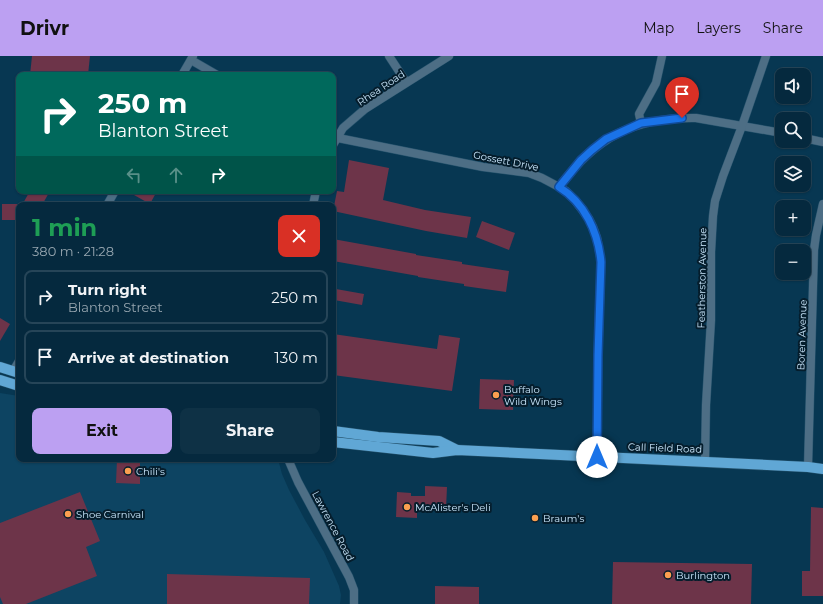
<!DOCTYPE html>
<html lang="en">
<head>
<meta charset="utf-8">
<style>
  :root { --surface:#05293e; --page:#0e3145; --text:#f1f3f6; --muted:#97a6b0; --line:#264558; --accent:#bca0f2 }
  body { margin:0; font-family:Montserrat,sans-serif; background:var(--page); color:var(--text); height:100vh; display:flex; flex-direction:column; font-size:15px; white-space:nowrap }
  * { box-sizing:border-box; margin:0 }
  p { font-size:13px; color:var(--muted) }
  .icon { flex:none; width:22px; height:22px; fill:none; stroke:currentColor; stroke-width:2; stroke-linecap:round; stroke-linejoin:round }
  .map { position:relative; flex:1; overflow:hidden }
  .sheet { position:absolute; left:16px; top:146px; width:320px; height:260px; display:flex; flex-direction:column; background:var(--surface); border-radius:8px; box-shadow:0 1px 3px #0004,0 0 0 1px var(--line) }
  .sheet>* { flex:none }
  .banner { position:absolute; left:16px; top:16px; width:320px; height:122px; border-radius:8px; box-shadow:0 1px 3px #0004,0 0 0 1px var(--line); background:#00695c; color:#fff; overflow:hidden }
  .tools { position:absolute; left:775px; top:12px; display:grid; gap:8px }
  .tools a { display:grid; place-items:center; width:36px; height:36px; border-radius:8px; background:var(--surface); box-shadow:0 1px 3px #0004,0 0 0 1px var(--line); font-size:20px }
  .pin { position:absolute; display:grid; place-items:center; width:34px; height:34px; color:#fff; margin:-41px -17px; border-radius:50% 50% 50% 0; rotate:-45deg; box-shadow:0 0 4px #0007 }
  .pin .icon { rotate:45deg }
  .me { position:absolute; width:44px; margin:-22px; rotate:0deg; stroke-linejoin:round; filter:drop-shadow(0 0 3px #0008) }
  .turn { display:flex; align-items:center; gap:14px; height:84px; padding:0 16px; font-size:18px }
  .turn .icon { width:52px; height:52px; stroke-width:2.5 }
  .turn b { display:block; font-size:28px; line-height:34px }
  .lanes { display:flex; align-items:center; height:38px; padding:0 16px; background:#0003; justify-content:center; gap:20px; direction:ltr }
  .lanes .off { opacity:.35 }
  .round { display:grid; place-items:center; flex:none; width:42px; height:42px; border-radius:8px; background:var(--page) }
  .headline { display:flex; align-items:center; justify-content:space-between; height:68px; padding:0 16px }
  h1 { font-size:24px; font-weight:700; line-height:30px; color:#1e9e55 }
  .cta { display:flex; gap:8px; margin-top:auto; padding:8px 16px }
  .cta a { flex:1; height:46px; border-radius:8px; background:var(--accent); color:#111; font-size:16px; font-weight:700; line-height:46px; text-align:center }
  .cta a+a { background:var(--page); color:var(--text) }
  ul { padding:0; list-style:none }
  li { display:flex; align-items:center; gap:12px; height:54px; margin:0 8px 6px; padding:0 8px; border:2px solid var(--line); border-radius:8px }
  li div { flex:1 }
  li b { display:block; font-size:15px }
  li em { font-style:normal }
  header { display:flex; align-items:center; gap:24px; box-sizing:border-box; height:56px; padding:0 20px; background:var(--accent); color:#111 }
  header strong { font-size:19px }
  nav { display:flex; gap:22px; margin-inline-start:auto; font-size:14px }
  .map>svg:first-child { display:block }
</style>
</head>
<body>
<header>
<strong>Drivr</strong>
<nav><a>Map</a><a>Layers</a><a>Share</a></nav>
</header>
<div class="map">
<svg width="823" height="548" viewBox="0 0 823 548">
  <rect width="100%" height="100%" fill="#073752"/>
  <path fill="#0d4462" d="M0,337L19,340V403H278L282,418L289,434L305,464L324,496L339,530L341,539L340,548H0Z"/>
  <g fill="#6d3449">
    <path d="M32,0H90L88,19H30Z"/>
    <path d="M349,104L389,112L383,144L425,154L471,161L467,182L426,175L333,155L337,135L344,136Z"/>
    <path d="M30,135H50L42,149H22Z"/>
    <path d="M137,135H157L150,148L134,139Z"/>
    <rect x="2" y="148" width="17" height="16"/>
    <path d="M482,165L515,177L509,194L476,181Z"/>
    <path d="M333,183L416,198V199L462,206V208L509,215L506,236L464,230V228L418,221V220L333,205Z"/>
    <path d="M336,233L364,238L362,249L334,244Z"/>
    <path d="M0,262L10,268L0,285Z"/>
    <path d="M333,278L437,293L439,279L460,282L452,335L333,319Z"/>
    <path d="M480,323L514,324L513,354L479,353Z"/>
    <path d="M117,403H140V428L116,427Z"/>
    <path d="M425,430L447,431L446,453L417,452V462L396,461L397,436L411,437V440H425Z"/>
    <path d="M80,436L100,485L86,491L97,520L26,548H3L0,541V467Z"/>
    <path d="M811,451L823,452V540H802V515H810Z"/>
    <path d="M613,506L752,508L751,548H612Z"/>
    <path d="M167,518L310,522L309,548H167Z"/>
    <path d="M435,530L479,531V548H435Z"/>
  </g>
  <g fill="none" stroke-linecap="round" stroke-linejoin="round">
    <g stroke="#26536d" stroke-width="9">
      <g id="minor">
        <path d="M389,0L406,26"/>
        <path d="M191,4L217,19"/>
        <path d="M182,19L193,0"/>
        <path d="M641,67L639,58L656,27L662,0"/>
        <path d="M333,81L483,111L529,117L542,122L559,131L566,135L574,143L589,163L593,171L597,182L601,205L598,299L597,401"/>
        <path d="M804,82L823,86"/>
        <path d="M333,89L343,72L365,53L449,0"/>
        <path d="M559,131C596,81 634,61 696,62L782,77"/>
        <path d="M107,149L115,135"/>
        <path d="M313,149L316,135"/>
        <path d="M13,315L19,305"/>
        <path d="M288,403L298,426L349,521L354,534V548"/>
        <path d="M705,406L706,349L711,264V196L713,160L715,145L723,120L742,70L766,0"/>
        <path d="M808,411L814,194L816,179L823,148"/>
      </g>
    </g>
    <g stroke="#26536d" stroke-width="11">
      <g id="major">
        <path d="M0,311L19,317"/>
        <path d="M0,324L19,330"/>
        <path d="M333,375L378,381L439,385L457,394"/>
        <path d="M333,386L433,397L457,394L808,411L823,413"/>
      </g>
    </g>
    <use href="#minor" stroke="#4d6e85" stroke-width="8"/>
    <use href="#major" stroke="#60a7d5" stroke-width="10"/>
  </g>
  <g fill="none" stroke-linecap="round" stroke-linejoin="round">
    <g stroke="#114b97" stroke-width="10">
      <path id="route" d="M597,401L598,299L601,206C598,176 585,147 559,131L581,104L592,94L606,83L641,67L682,62"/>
    </g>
    <use href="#route" stroke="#1a73e8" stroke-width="7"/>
  </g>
  <g fill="#fa9f50" stroke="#051d2c" stroke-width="1.5">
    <circle cx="496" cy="339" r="4"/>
    <circle cx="128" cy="415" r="4"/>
    <circle cx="407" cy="451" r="4"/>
    <circle cx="68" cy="458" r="4"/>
    <circle cx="535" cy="462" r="4"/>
    <circle cx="668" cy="519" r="4"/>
  </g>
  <g text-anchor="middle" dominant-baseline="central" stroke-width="4" stroke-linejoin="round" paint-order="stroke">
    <g font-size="10" fill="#c9e6fb" stroke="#051d2c">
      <text transform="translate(381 32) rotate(-34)">Rhea Road</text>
      <text transform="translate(506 105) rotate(11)">Gossett Drive</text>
      <text transform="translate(702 222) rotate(-89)">Featherston Avenue</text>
      <text transform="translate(802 279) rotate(-88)">Boren Avenue</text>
      <text transform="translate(665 392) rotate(2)">Call Field Road</text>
      <text transform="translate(333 470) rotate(62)">Lawrence Road</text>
    </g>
    <g font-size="10" fill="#c9e6fb" stroke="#051d2c" text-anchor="start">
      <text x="504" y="333">Buffalo<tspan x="504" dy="12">Wild Wings</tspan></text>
      <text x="136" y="415">Chili's</text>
      <text x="415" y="451">McAlister's Deli</text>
      <text x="76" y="458">Shoe Carnival</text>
      <text x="543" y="462">Braum's</text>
      <text x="676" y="519">Burlington</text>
    </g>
  </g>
</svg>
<div class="tools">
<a><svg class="icon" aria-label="sound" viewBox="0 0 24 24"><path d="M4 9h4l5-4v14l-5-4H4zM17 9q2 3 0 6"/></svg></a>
<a><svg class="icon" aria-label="search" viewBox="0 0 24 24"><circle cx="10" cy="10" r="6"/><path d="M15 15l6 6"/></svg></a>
<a><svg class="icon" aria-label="layers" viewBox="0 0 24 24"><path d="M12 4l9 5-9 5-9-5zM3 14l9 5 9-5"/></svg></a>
<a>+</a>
<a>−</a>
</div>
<div class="pin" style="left:682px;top:62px;background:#d93025"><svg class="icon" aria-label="arrive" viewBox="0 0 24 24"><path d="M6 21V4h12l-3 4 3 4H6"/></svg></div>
<svg class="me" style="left:597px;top:401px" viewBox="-20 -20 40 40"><circle r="19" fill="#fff"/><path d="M0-13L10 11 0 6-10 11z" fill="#1a73e8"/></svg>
<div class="banner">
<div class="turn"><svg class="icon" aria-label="right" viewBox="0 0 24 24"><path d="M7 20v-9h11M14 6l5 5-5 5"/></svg><div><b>250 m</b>Blanton Street</div></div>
<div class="lanes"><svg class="icon off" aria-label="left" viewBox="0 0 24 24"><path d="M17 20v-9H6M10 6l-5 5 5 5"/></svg><svg class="icon off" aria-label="ahead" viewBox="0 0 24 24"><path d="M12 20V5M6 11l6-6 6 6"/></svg><svg class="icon" aria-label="right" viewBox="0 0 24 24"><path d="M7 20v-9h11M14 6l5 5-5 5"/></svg></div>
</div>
<section class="sheet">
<div class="headline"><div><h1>1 min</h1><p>380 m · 21:28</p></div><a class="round" style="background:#d93025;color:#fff"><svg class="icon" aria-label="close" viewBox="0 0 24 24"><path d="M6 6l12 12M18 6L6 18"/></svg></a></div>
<ul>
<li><svg class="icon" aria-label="right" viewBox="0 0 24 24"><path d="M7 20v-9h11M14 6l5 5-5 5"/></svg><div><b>Turn right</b><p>Blanton Street</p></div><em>250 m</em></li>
<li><svg class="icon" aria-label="arrive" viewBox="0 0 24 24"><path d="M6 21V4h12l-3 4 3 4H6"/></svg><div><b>Arrive at destination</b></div><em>130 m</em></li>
</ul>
<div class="cta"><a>Exit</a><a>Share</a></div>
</section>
</div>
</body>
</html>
